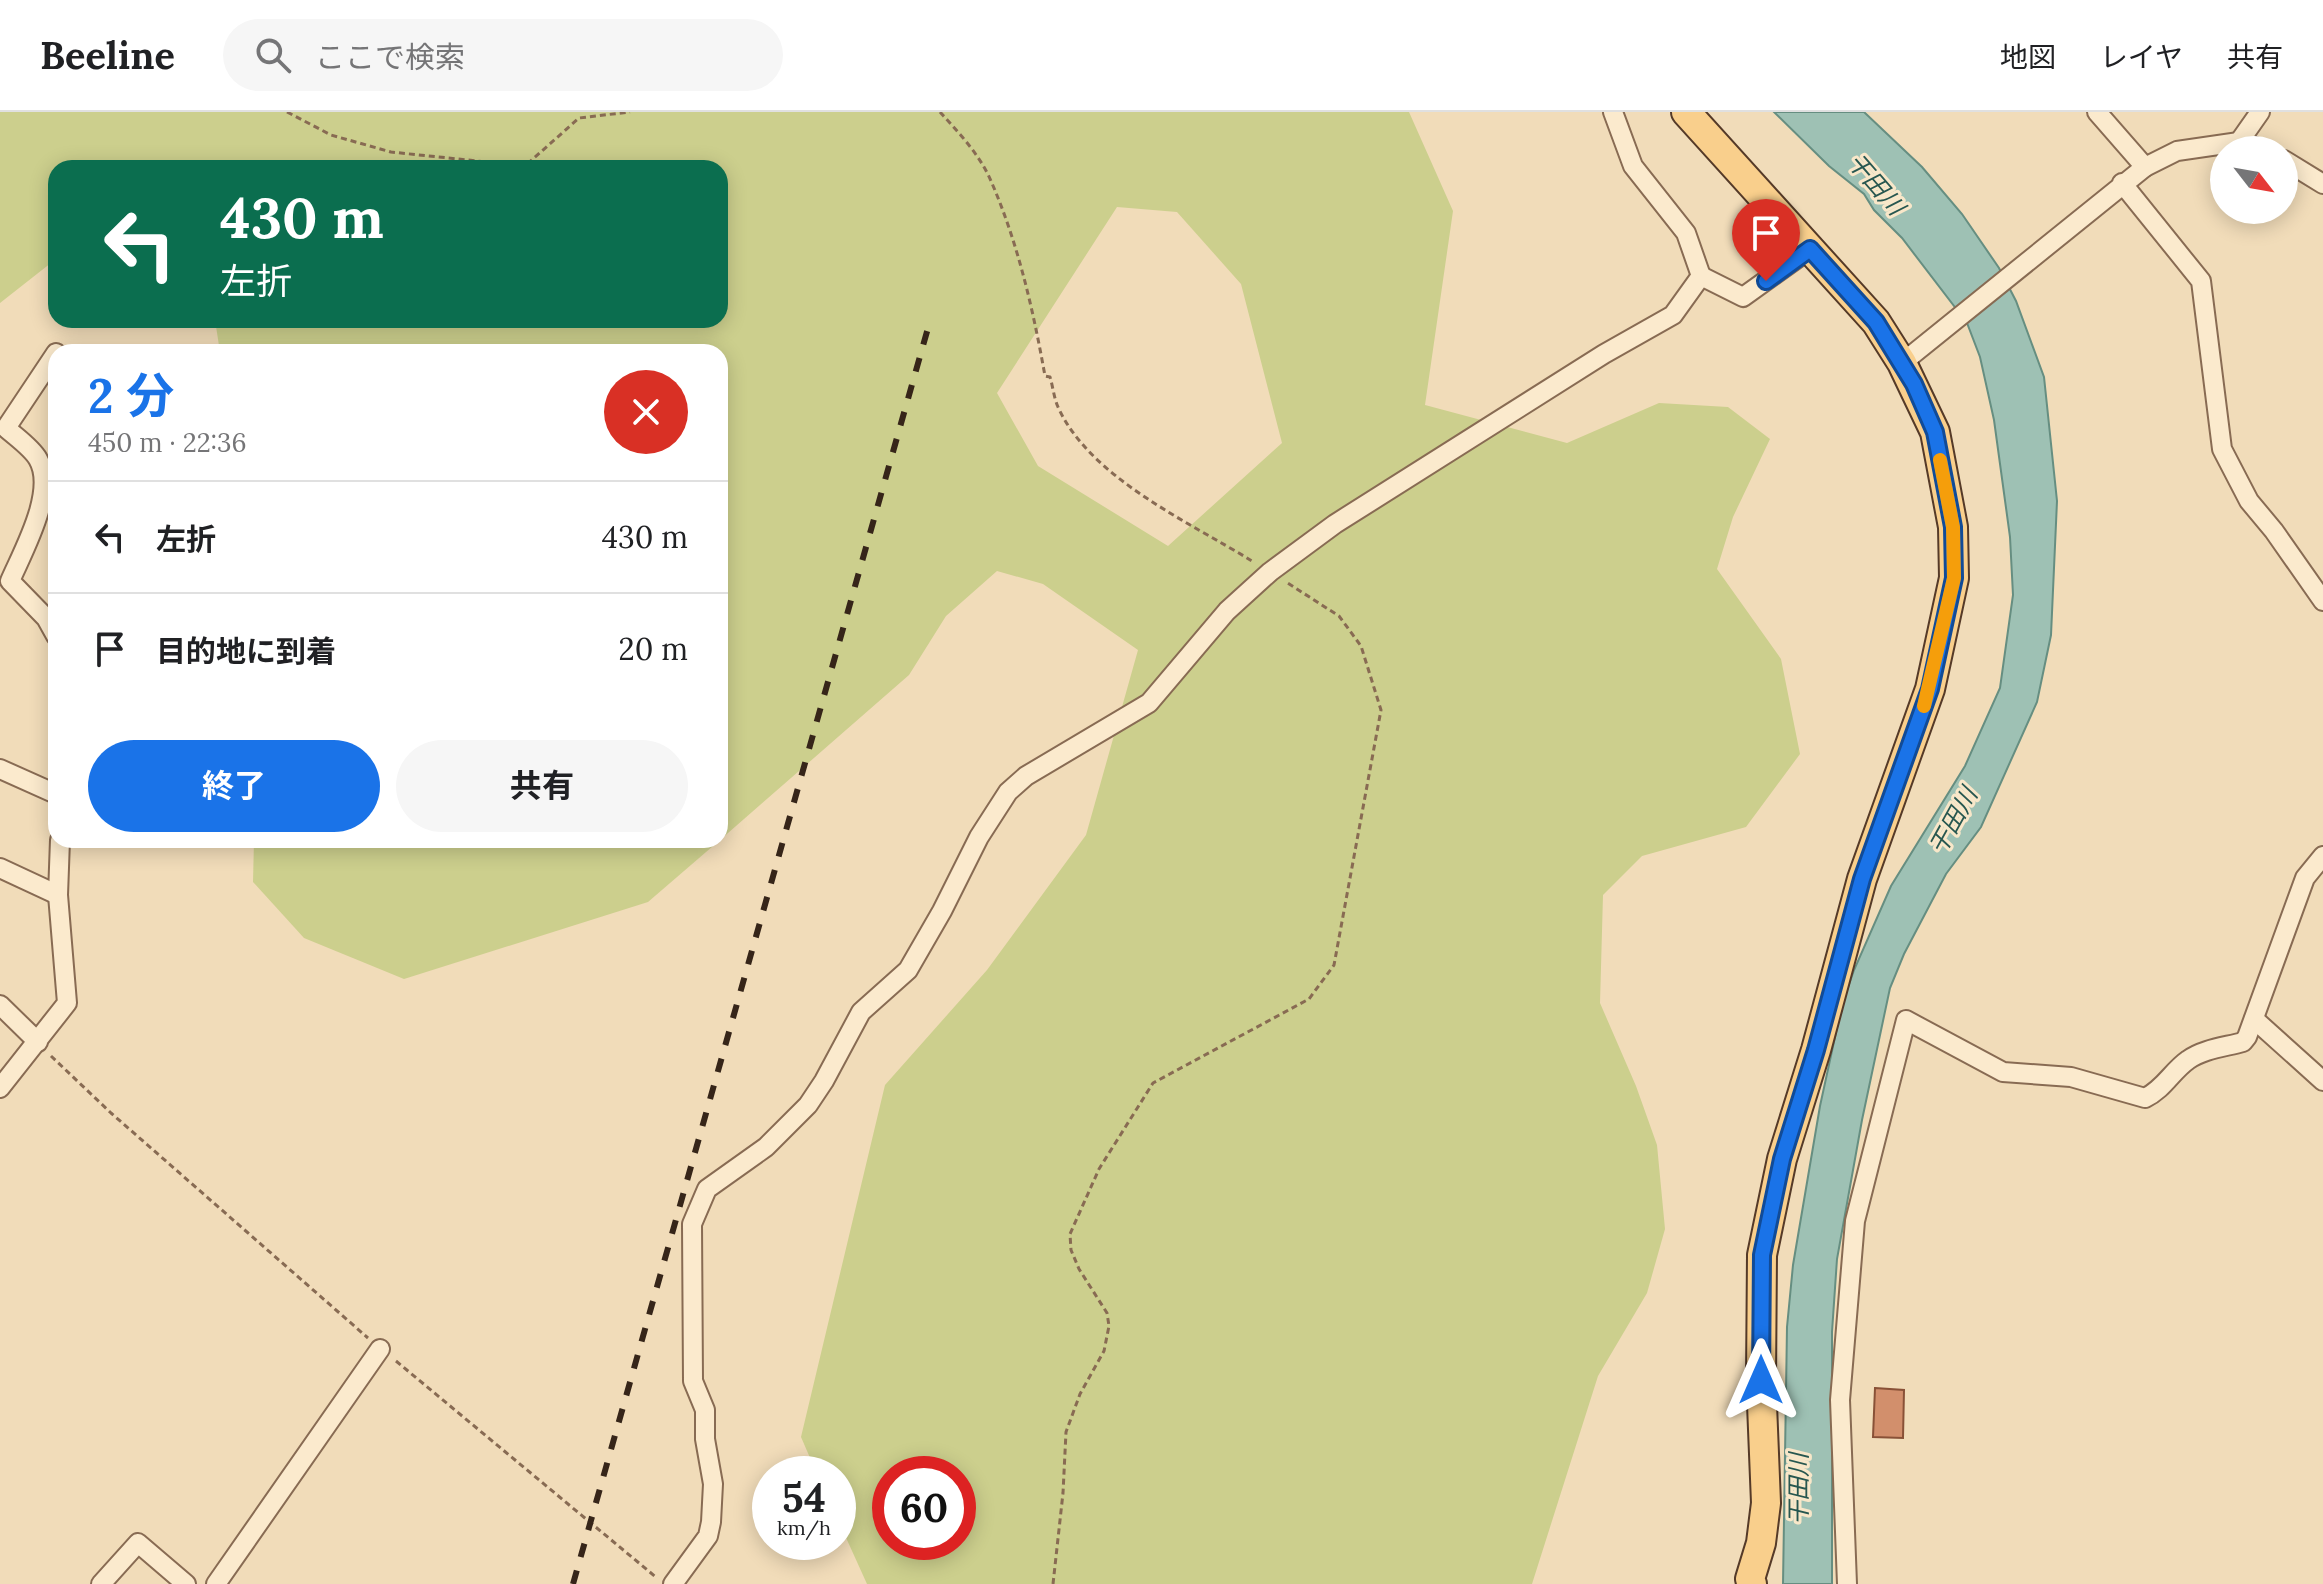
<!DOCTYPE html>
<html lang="ja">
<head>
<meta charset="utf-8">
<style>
  :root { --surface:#fff; --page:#f6f6f6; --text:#202124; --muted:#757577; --line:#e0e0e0; --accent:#1a73e8 }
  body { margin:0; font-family:Lora,"Noto Sans JP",serif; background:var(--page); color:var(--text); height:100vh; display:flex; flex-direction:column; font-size:30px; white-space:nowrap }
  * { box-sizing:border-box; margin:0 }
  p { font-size:26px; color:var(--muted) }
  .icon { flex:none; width:44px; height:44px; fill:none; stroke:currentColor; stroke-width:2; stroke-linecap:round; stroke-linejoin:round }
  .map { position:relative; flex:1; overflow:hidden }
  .drawer { position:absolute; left:48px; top:232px; width:680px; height:504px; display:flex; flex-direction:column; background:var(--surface); border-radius:24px; box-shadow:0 4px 20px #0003 }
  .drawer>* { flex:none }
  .hud { position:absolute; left:48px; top:48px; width:680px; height:168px; border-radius:24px; box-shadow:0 4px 20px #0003; background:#0b6e4f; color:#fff; overflow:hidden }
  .needle { width:52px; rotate:121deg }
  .buttons { position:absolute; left:2210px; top:24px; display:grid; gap:16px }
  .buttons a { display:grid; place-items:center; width:88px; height:88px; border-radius:50%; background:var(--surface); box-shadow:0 4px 20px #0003; font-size:40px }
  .speed { position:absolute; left:752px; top:1344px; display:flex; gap:16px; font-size:40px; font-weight:700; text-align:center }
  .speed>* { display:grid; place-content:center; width:104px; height:104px; border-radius:50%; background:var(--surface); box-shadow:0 4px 20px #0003; line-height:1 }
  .speed small { font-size:20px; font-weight:400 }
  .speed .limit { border:12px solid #d22; background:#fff; color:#111 }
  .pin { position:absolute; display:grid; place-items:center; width:68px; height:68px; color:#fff; margin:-82px -34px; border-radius:50% 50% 50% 0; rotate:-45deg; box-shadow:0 0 8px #0007 }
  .pin .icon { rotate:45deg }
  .me { position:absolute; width:88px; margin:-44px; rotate:0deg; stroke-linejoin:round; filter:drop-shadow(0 0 6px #0008) }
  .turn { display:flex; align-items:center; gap:28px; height:168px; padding:0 40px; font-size:36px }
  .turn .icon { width:104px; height:104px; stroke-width:2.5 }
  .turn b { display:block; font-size:56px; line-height:68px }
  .round { display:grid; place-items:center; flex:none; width:84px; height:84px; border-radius:42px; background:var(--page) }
  .headline { display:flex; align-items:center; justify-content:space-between; height:136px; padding:0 40px }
  h1 { font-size:48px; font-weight:700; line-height:60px; color:var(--accent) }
  .primary-button { display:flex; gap:16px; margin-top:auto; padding:16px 40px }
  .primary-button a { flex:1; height:92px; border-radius:48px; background:var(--accent); color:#fff; font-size:32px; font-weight:700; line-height:92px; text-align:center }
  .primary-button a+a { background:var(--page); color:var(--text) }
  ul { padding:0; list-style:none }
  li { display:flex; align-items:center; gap:24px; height:112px; padding:0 40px; border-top:2px solid var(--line) }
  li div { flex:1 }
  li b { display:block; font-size:30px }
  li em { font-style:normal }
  header { display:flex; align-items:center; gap:48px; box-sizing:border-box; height:112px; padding:0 40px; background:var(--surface); border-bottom:2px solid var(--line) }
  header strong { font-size:38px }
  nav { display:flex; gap:44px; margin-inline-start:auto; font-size:28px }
  .search { width:560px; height:72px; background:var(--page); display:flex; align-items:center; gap:20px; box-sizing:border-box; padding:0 28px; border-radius:44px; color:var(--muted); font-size:30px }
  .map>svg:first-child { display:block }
</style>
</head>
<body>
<header>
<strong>Beeline</strong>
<div class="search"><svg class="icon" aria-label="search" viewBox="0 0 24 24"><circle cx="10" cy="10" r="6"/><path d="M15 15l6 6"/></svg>ここで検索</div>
<nav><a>地図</a><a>レイヤ</a><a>共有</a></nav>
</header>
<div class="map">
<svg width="2323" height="1472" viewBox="0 0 2323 1472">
  <rect width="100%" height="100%" fill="#f1dcb9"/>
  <g fill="#cccf8d" fill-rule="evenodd">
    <path d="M0,0H1409L1453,99L1425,293L1567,331L1659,291L1728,295L1770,327L1733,405L1717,457L1781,547L1800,642L1746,715L1642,744L1603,783L1600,891L1636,974L1657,1033L1665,1117L1647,1181L1598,1264L1532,1472H867L838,1408V1362H817L801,1325L885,973L987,858L1086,723L1138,538L1043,472L997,459L946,504L909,563L720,728V240H220L215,208H720V56H56V147L0,191ZM1117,95L1177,100L1241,172L1282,331L1168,434L1038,354L997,281ZM890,1362H958V1430H890Z"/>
    <path d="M254,728H720L648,790L404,867L304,826L253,770Z"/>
  </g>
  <path fill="#9ec1b4" stroke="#668e81" stroke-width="2" d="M1774,0H1864L1922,55L1962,102L1999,156L2016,189L2044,265L2057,389L2051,523L2037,590L1981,715L1946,762L1904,842L1890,876L1862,1008L1837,1147L1832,1220V1472H1783L1787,1215L1793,1153L1820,994L1842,893L1854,858L1891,774L1965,654L2000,576L2013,483L2010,425L1994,308L1980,245L1967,211L1902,126L1874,98L1864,82L1829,54Z"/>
  <path fill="#d28f6c" stroke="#895137" stroke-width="2" d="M1875,1276L1904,1278L1903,1326L1873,1325Z"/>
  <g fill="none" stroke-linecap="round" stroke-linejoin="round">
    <g stroke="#886b53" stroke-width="22">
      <g id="street">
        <path d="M1613,0L1633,54L1686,121L1701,164"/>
        <path d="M2239,30L2260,0"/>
        <path d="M2284,48L2323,72"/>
        <path d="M2145,55L2177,39L2239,30L2264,38"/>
        <path d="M2122,71L2201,169L2222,337L2249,389L2274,419L2323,489"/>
        <path d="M56,241L6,316C16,325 32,336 38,347C57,379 23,439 10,469L46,506L56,524"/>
        <path d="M1902,251L2145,55L2097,0"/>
        <path d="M0,657L56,682"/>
        <path d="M0,756L58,783"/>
        <path d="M0,893L38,930"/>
        <path d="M2254,907L2323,969"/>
        <path d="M0,976L67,891L58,783L60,728"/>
        <path d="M101,1472L138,1431L186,1472"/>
        <path d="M216,1472L380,1237"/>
        <path d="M673,1472L708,1424L711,1410L713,1372L705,1327V1298L693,1269L692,1112L707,1077L766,1035L808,993L824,969L861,900L908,858L942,799L979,725L1008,680L1026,664L1149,591L1227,499L1270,460L1335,412L1604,242L1673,203L1701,164L1743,185L1810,137"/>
        <path d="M1847,1472L1840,1288L1855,1109L1906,908L2003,960L2071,965L2145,986C2164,977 2172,959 2188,948C2203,937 2225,935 2243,930L2247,925L2305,766L2323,744"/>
      </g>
    </g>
    <g stroke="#553a28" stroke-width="32">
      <path id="primary" d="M1686,0L1876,210L1902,251L1935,320L1953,415L1954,466L1930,577L1862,767L1816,938L1782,1047L1762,1143L1761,1268L1766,1391L1761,1431L1750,1467L1752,1472"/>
    </g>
    <g stroke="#886b53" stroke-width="3" stroke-dasharray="6 4" stroke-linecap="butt">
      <path d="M287,0L331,23L391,40L525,54L579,6L630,0"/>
      <path d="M940,0C959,21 980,43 991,69C1018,131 1033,197 1045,264L1050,265C1053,275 1054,286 1058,295C1090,366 1189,410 1252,449"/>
      <path d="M51,944L111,1001L368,1226"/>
      <path d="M396,1249L657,1466"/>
      <path d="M1053,1472L1063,1381L1066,1320L1080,1282L1104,1239L1109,1214L1107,1201L1079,1157L1071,1138L1070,1122L1099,1057L1153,971L1309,887L1334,853L1381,598L1361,534L1339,504L1286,470"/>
    </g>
    <use href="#street" stroke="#fbeacd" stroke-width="18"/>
    <use href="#primary" stroke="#f9cf8c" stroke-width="28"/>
    <path stroke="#362519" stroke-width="6" stroke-dasharray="14 14" stroke-linecap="butt" d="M573,1472L928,216"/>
  </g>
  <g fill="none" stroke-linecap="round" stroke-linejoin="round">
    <g stroke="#114b97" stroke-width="20">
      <path id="route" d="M1761,1268L1762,1143L1782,1047L1816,938L1862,767L1930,577L1954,466L1953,415L1935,320L1914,272L1876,210L1810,137L1766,169"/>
    </g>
    <use href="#route" stroke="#1a73e8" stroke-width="14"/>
    <path stroke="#f59e0b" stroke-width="14" d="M1924,594L1954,466L1953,415L1940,348"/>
  </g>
  <g text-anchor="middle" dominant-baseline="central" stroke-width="6" stroke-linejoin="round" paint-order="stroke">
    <g font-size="24" font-style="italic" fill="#275750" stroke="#f8e7c9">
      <text transform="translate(1876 72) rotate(49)">干田川</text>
      <text transform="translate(1953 709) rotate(-61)">干田川</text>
      <text transform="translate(1798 1377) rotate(-90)">干田川</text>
    </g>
  </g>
</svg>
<div class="buttons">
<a><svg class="needle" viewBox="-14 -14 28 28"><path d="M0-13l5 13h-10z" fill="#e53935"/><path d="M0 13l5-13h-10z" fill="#757577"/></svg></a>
</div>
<div class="speed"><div>54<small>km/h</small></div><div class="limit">60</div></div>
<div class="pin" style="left:1766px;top:169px;background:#d93025"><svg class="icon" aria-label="arrive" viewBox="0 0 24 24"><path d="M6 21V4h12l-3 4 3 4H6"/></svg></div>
<svg class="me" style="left:1761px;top:1268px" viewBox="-20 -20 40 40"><path d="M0-17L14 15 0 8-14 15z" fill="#1a73e8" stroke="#fff" stroke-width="4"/></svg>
<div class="hud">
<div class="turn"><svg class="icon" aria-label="left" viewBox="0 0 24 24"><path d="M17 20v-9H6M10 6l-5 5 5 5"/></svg><div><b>430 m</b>左折</div></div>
</div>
<section class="drawer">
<div class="headline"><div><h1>2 分</h1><p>450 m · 22:36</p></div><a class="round" style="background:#d93025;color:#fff"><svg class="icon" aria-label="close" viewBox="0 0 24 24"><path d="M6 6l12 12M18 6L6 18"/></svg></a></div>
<ul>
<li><svg class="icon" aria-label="left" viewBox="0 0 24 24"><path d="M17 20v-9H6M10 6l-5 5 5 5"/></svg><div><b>左折</b></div><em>430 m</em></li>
<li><svg class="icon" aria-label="arrive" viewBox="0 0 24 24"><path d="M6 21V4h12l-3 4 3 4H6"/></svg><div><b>目的地に到着</b></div><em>20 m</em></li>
</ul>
<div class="primary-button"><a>終了</a><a>共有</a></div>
</section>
</div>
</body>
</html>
